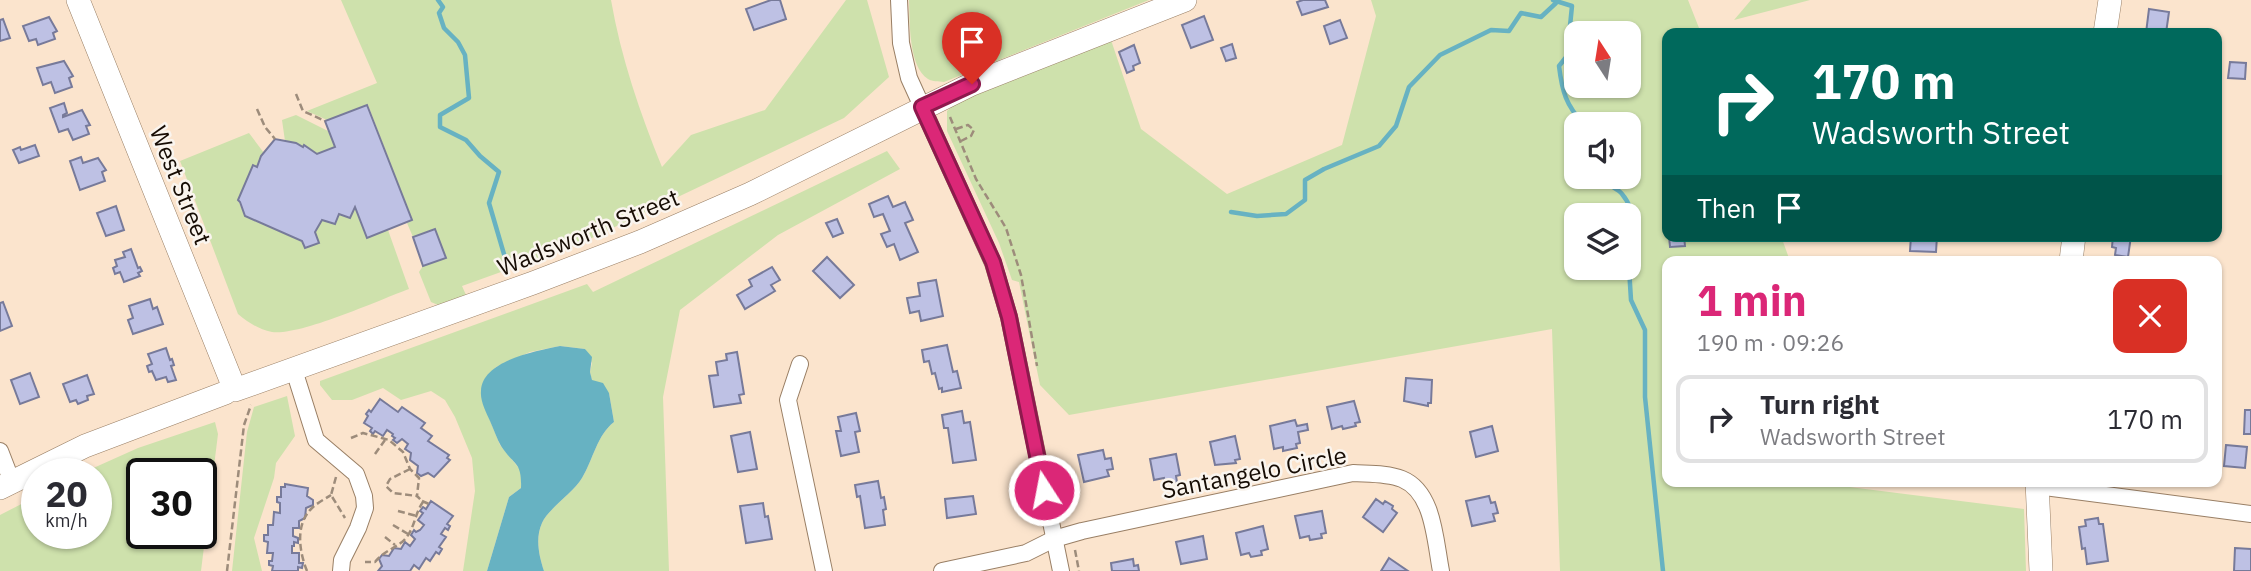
<!DOCTYPE html>
<html lang="en">
<head>
<meta charset="utf-8">
<style>
  :root { --surface:#fff; --page:#f2f2f3; --text:#2b2b33; --muted:#7c7c81; --line:#e1e1e2; --accent:#db2777 }
  body { margin:0; font-family:"IBM Plex Sans",sans-serif; background:var(--page); color:var(--text); height:100vh; display:flex; flex-direction:column; font-size:26px; white-space:nowrap }
  * { box-sizing:border-box; margin:0 }
  p { font-size:23px; color:var(--muted) }
  .icon { flex:none; width:38px; height:38px; fill:none; stroke:currentColor; stroke-width:2; stroke-linecap:round; stroke-linejoin:round }
  .map { position:relative; flex:1; overflow:hidden }
  .side { position:absolute; left:1662px; top:256px; width:560px; height:231px; display:flex; flex-direction:column; background:var(--surface); border-radius:14px; box-shadow:0 2px 5px #0004 }
  .side>* { flex:none }
  .top-card { position:absolute; left:1662px; top:28px; width:560px; height:214px; border-radius:14px; box-shadow:0 2px 5px #0004; background:#00695c; color:#fff; overflow:hidden }
  .needle { width:46px; rotate:348deg }
  .tools { position:absolute; left:1564px; top:21px; display:grid; gap:14px }
  .tools a { display:grid; place-items:center; width:77px; height:77px; border-radius:14px; background:var(--surface); box-shadow:0 2px 5px #0004; font-size:35px }
  .speed { position:absolute; left:21px; top:458px; display:flex; gap:14px; font-size:35px; font-weight:700; text-align:center }
  .speed>* { display:grid; place-content:center; width:91px; height:91px; border-radius:50%; background:var(--surface); box-shadow:0 2px 5px #0004; line-height:1 }
  .speed small { font-size:18px; font-weight:400 }
  .speed .limit { border:4px solid #111; border-radius:10px; background:#fff; color:#111 }
  .pin { position:absolute; display:grid; place-items:center; width:60px; height:60px; color:#fff; margin:-72px -30px; border-radius:50% 50% 50% 0; rotate:-45deg; box-shadow:0 0 7px #0007 }
  .pin .icon { rotate:45deg }
  .me { position:absolute; width:77px; margin:-38px; rotate:349deg; stroke-linejoin:round; filter:drop-shadow(0 0 5px #0008) }
  .turn { display:flex; align-items:center; gap:24px; height:147px; padding:0 35px; font-size:32px }
  .turn .icon { width:91px; height:91px; stroke-width:2.5 }
  .turn b { display:block; font-size:49px; line-height:60px }
  .then { display:flex; align-items:center; height:66px; padding:0 35px; background:#0003; gap:14px; font-size:26px }
  .round { display:grid; place-items:center; flex:none; width:74px; height:74px; border-radius:14px; background:var(--page) }
  .summary { display:flex; align-items:center; justify-content:space-between; height:119px; padding:0 35px }
  h1 { font-size:42px; font-weight:700; line-height:52px; color:var(--accent) }
  ul { padding:0; list-style:none }
  li { display:flex; align-items:center; gap:21px; height:88px; margin:0 14px 10px; padding:0 21px; border:4px solid var(--line); border-radius:14px }
  li div { flex:1 }
  li b { display:block; font-size:26px }
  li em { font-style:normal }
  .map>svg:first-child { display:block }
</style>
</head>
<body>
<div class="map">
<svg width="2251" height="571" viewBox="0 0 2251 571">
  <rect width="100%" height="100%" fill="#fbe4cd"/>
  <g fill="#cee1ac" fill-rule="evenodd">
    <path d="M341,0H611C621,58 640,113 662,167L691,135L765,110L846,0H867L889,77L844,118L579,244L462,286L466,295L438,305L431,302L419,272L423,266L446,257L435,229L413,237L407,223L412,220L368,105L327,120L307,111L377,83Z"/>
    <path d="M909,0H1149L944,82C938,81 933,82 928,79C908,66 910,21 909,0Z"/>
    <path d="M1371,0H1688L1701,33H1668V236H1781L1790,261H1668V481H1802L2024,509L2026,571H1560L1552,329L1069,415L1040,385L1019,282L1012,280L999,243L947,131V111L956,103L1111,40L1141,129L1227,194L1342,145L1376,16ZM1577,33H1629V86H1577ZM1577,124H1629V177H1577ZM1577,215H1629V268H1577Z"/>
    <path d="M1751,0H1810L1734,20Z"/>
    <path d="M296,115L328,131L335,147L317,154L305,145L303,147L296,143L285,141L282,120Z"/>
    <path d="M249,133L264,153L257,167L253,166L238,200L245,216L302,241L305,248L319,243L315,232L322,220L335,223L339,214L355,207L367,237L388,230L409,289C379,300 300,336 272,332C258,329 249,323 238,314L180,161Z"/>
    <path d="M887,151L900,169L778,235L680,310L663,397L669,571H544C539,556 535,538 542,523C547,510 573,493 582,478C593,460 597,435 614,422L609,393L592,381L590,372L592,363L585,349L560,346L530,352L496,367L484,380L481,391L483,403L500,445L522,472L521,488L509,497L487,571H463L475,491L472,458L455,417L445,400L431,391L401,400L383,388L352,400H332L320,385V381L587,284L593,292Z"/>
    <path d="M287,396L295,436L276,463L274,478L254,538L262,571H232L247,432L254,407Z"/>
    <path d="M215,422L218,434L201,571H0V515L37,496V534H96V474H80L138,448ZM201,474V534H142V474Z"/>
  </g>
  <path fill="#67b2c2" d="M560,346L585,349L592,357L590,372L592,380L603,383L609,393L614,422C597,435 593,460 582,478C573,493 547,510 542,523C535,538 539,556 544,571H487L509,497L521,488C522,461 514,466 501,446C497,439 494,430 490,421C486,412 480,401 481,391C482,360 537,351 560,346Z"/>
  <g fill="none" stroke-linecap="round" stroke-linejoin="round">
    <g stroke="#67b2c2" stroke-width="4.5">
      <path d="M438,0L443,7L439,13L444,28L458,42L465,55L469,98L440,115V127L466,140L480,156L499,172L489,203L506,261"/>
      <path d="M1553,0L1572,6L1567,56L1559,66C1562,91 1566,106 1584,124"/>
      <path d="M1607,177L1608,184C1612,187 1619,190 1622,194C1636,210 1640,249 1629,267"/>
      <path d="M1231,212L1257,216L1286,214L1305,200V180L1324,169L1379,146L1396,126L1409,87L1440,55L1491,30L1509,31L1521,13L1541,17L1556,3"/>
      <path d="M1629,268L1631,300L1645,330V397L1663,571"/>
    </g>
  </g>
  <g fill="#bec1e4" stroke="#777a9a" stroke-width="2">
    <path d="M771,0H780L786,19L754,30L746,9Z"/>
    <path d="M1303,0H1325L1328,7L1302,15L1297,2Z"/>
    <path d="M2149,9L2169,12L2166,33H2146Z"/>
    <path d="M1204,16L1213,40L1191,48L1182,25Z"/>
    <path d="M49,17L57,31L53,33L55,39L38,45L36,39L29,41L23,26Z"/>
    <path d="M3,19L10,38L0,41V20Z"/>
    <path d="M1340,20L1347,38L1330,44L1324,26Z"/>
    <path d="M1232,44L1236,58L1226,61L1221,48Z"/>
    <path d="M1134,45L1140,63L1133,66L1134,70L1127,73L1119,52Z"/>
    <path d="M64,61L73,76L69,78L72,87L55,93L51,82L43,85L37,68Z"/>
    <path d="M2230,62L2246,63L2245,79L2228,78Z"/>
    <path d="M64,103L67,113L63,115V117L82,110L90,125L86,126L89,134L73,140L68,129L59,132L50,108Z"/>
    <path d="M367,105L412,220L367,238L355,207L350,218L339,214L335,224L322,220L315,232L319,243L305,248L302,241L245,216L240,202L238,200L253,165L257,167L261,156L275,139L296,143L303,147L304,145L317,154L335,147L325,121Z"/>
    <path d="M35,145L39,156L19,163L13,150L20,147L21,150Z"/>
    <path d="M81,157L83,163L98,158L106,170L102,172L105,181L80,190L70,161Z"/>
    <path d="M888,196L893,207L905,202L913,220L905,223L918,252L900,260L894,244L887,247L881,234L890,231L883,214L874,217L869,204Z"/>
    <path d="M116,206L124,230L106,236L97,213Z"/>
    <path d="M837,219L843,233L833,237L826,223Z"/>
    <path d="M435,229L446,258L423,266L413,237Z"/>
    <path d="M1669,236H1684L1685,246L1670,247Z"/>
    <path d="M1911,236H1937L1936,252L1910,251Z"/>
    <path d="M2113,236H2131L2128,257L2115,255L2116,248L2112,247Z"/>
    <path d="M131,249L138,268L140,267L142,271L138,273L140,276L124,282L120,272L115,274L113,268L117,266L115,260L125,257L123,252Z"/>
    <path d="M827,257L854,285L840,298L813,271Z"/>
    <path d="M772,267L780,280L771,285L775,291L745,309L737,295L752,286L749,280Z"/>
    <path d="M936,280L943,316L921,321L919,311L910,313L907,298L920,296L918,283Z"/>
    <path d="M150,299L153,309L157,307L163,324L133,334L128,320L133,318L129,306Z"/>
    <path d="M3,302L12,326L0,331V303Z"/>
    <path d="M947,345L953,372L957,371L961,388L942,392V388L939,389L935,373L932,374L929,361L924,362L922,350Z"/>
    <path d="M166,348L170,360L172,359L174,365L171,366L176,380L168,382L166,377L156,380L152,371L149,372L147,366L152,364L148,354Z"/>
    <path d="M737,352L744,394L739,395L741,403L714,407L709,376L718,375L716,362L727,360L726,354Z"/>
    <path d="M30,373L39,397L20,404L11,380Z"/>
    <path d="M87,375L94,394L87,396L88,400L78,404L76,400L70,402L63,384Z"/>
    <path d="M1406,378L1432,380L1431,403H1428V406L1404,401Z"/>
    <path d="M380,399L398,412L402,407L425,423L421,428L432,436L428,441L449,455L447,458L450,460L434,477L428,473L421,476L417,473L418,466L410,460L411,453L405,449L408,444L402,439L397,443L393,440L395,438L392,436L393,434L387,430L383,436L375,431L373,434L370,431L372,428L364,423L368,416L366,414L369,410L371,412Z"/>
    <path d="M1354,401L1360,422L1355,423L1356,426L1343,429L1342,426L1332,429L1327,407Z"/>
    <path d="M2245,410H2251V434H2244Z"/>
    <path d="M962,411L964,423L970,422L976,460L953,463L948,428H944L942,415Z"/>
    <path d="M856,413L860,431L855,432L859,452L841,456L836,431H841L838,417Z"/>
    <path d="M1295,420L1297,426L1307,424L1308,430L1298,432L1300,443L1296,444L1297,448L1283,451V447L1274,449L1270,426Z"/>
    <path d="M1492,426L1498,451L1476,457L1470,432Z"/>
    <path d="M750,432L757,469L738,472L731,436Z"/>
    <path d="M1235,436L1240,459L1235,460L1236,463L1215,465L1210,442Z"/>
    <path d="M2226,445L2247,447L2245,468L2224,466Z"/>
    <path d="M1103,450L1105,459L1111,458L1113,469L1107,470L1109,476L1084,482L1078,455Z"/>
    <path d="M1176,454L1180,475L1176,476L1177,482L1165,484L1164,478L1154,480L1150,459Z"/>
    <path d="M878,481L881,498L884,497L886,509L883,510L885,525L865,528L860,496L857,497L855,485Z"/>
    <path d="M285,484L308,488L307,496L313,500V505L306,508L305,518L299,521V528H293V536L298,538V543L294,542V546H292V553H299V563H303L302,568L298,567V571H272L273,566L269,565V561H272L273,553H267L268,542L264,541V535H268V525H273L274,512L280,513V503L277,502V497H281V487H285Z"/>
    <path d="M973,496L976,514L947,518L945,499Z"/>
    <path d="M1489,496L1491,503L1495,502L1498,513L1493,514L1495,521L1472,526L1466,501Z"/>
    <path d="M1376,499L1383,504L1385,501L1393,506L1392,509L1397,513L1383,532L1363,517Z"/>
    <path d="M431,501L453,516L447,524L450,526L448,530L445,528L441,534L446,537L439,547L442,549L439,554L436,552L430,561L426,558L419,569L414,565L410,571H378L382,566L379,559L382,555L389,556L394,548L401,549L405,542L410,546L415,539L411,535L414,530L416,532L420,530L424,525L418,520L423,513L420,511L423,507L426,509Z"/>
    <path d="M763,503L765,517L768,516L772,539L746,543L740,506Z"/>
    <path d="M1322,511L1326,533L1321,534L1322,538L1310,540L1309,536L1300,538L1295,516Z"/>
    <path d="M2098,518L2099,524H2103L2108,561L2087,564L2085,548L2082,549L2079,527L2086,526L2085,520Z"/>
    <path d="M1263,526L1268,549L1261,551L1262,555L1251,557L1249,553L1241,555L1236,533Z"/>
    <path d="M1203,536L1207,559L1181,564L1176,542Z"/>
    <path d="M2235,548L2251,549V571H2234Z"/>
    <path d="M1389,558L1408,571H1381Z"/>
    <path d="M1133,559L1134,566L1138,565L1139,571H1112L1111,563Z"/>
  </g>
  <g fill="none" stroke-linecap="round" stroke-linejoin="round">
    <g stroke="#997f65" stroke-width="18">
      <g id="street">
        <path d="M899,0L901,43L909,78L993,263L1009,317L1061,571"/>
        <path d="M800,364L788,400L824,571"/>
        <path d="M294,370L316,440L356,474L364,496L365,508L358,528L342,560L341,571"/>
        <path d="M0,451L12,482"/>
        <path d="M2037,486L2251,514"/>
        <path d="M942,571L1026,553L1054,539L1082,531L1353,473C1368,474 1387,473 1402,479C1434,492 1435,541 1441,571"/>
      </g>
    </g>
    <g stroke="#997f65" stroke-width="24">
      <g id="secondary">
        <path d="M78,0L235,390L533,283L640,242L750,194L972,84L1185,0"/>
        <path d="M2105,33L2110,0"/>
        <path d="M2071,261L2074,236"/>
        <path d="M2037,481L2041,571"/>
        <path d="M0,488L85,446L225,393"/>
      </g>
    </g>
    <g stroke="#9d8c7b" stroke-width="2.5" stroke-dasharray="7 3.5" stroke-linecap="butt">
      <path d="M296,94L303,111L325,121"/>
      <path d="M257,109L265,127L275,139"/>
      <path d="M950,117L976,179L1006,228L1021,275L1037,366"/>
      <path d="M956,129L968,125L974,130L971,136L961,141"/>
      <path d="M351,438L363,433L389,440L403,452L410,469L419,478L417,496L423,502C414,514 415,531 402,542C393,549 383,552 375,562H365"/>
      <path d="M375,454L385,440"/>
      <path d="M410,469L390,479L386,486L393,493L417,496"/>
      <path d="M336,477L331,495L345,518"/>
      <path d="M422,501L429,504"/>
      <path d="M398,511L417,516"/>
      <path d="M393,525L408,534"/>
      <path d="M385,537L395,545"/>
      <path d="M1075,550L1079,571"/>
      <path d="M227,571L244,425L251,405"/>
      <path d="M307,571C299,551 295,524 312,508C317,503 325,499 331,495"/>
    </g>
    <use href="#street" stroke="#fff" stroke-width="16"/>
    <use href="#secondary" stroke="#fff" stroke-width="23"/>
  </g>
  <g fill="none" stroke-linecap="round" stroke-linejoin="round">
    <g stroke="#8e194d" stroke-width="18">
      <path id="route" d="M972,84L922,107L993,262L1009,317L1044,490"/>
    </g>
    <use href="#route" stroke="#db2777" stroke-width="12"/>
  </g>
  <g text-anchor="middle" dominant-baseline="central" stroke-width="5" stroke-linejoin="round" paint-order="stroke">
    <g font-size="24" fill="#160c04" stroke="#faf5ef">
      <text transform="translate(181 185) rotate(68)">West Street</text>
      <text transform="translate(588 232) rotate(-22)">Wadsworth Street</text>
      <text transform="translate(1254 472) rotate(-11)">Santangelo Circle</text>
    </g>
  </g>
</svg>
<div class="tools">
<a><svg class="needle" viewBox="-14 -14 28 28"><path d="M0-13l5 13h-10z" fill="#e53935"/><path d="M0 13l5-13h-10z" fill="#7c7c81"/></svg></a>
<a><svg class="icon" aria-label="sound" viewBox="0 0 24 24"><path d="M4 9h4l5-4v14l-5-4H4zM17 9q2 3 0 6"/></svg></a>
<a><svg class="icon" aria-label="layers" viewBox="0 0 24 24"><path d="M12 4l9 5-9 5-9-5zM3 14l9 5 9-5"/></svg></a>
</div>
<div class="speed"><div>20<small>km/h</small></div><div class="limit">30</div></div>
<div class="pin" style="left:972px;top:84px;background:#d93025"><svg class="icon" aria-label="arrive" viewBox="0 0 24 24"><path d="M6 21V4h12l-3 4 3 4H6"/></svg></div>
<svg class="me" style="left:1044px;top:490px" viewBox="-20 -20 40 40"><circle r="17" fill="#db2777" stroke="#fff" stroke-width="3"/><path d="M0-11L8 9 0 5-8 9z" fill="#fff"/></svg>
<div class="top-card">
<div class="turn"><svg class="icon" aria-label="right" viewBox="0 0 24 24"><path d="M7 20v-9h11M14 6l5 5-5 5"/></svg><div><b>170 m</b>Wadsworth Street</div></div>
<div class="then">Then<svg class="icon" aria-label="arrive" viewBox="0 0 24 24"><path d="M6 21V4h12l-3 4 3 4H6"/></svg></div>
</div>
<section class="side">
<div class="summary"><div><h1>1 min</h1><p>190 m · 09:26</p></div><a class="round" style="background:#d93025;color:#fff"><svg class="icon" aria-label="close" viewBox="0 0 24 24"><path d="M6 6l12 12M18 6L6 18"/></svg></a></div>
<ul>
<li><svg class="icon" aria-label="right" viewBox="0 0 24 24"><path d="M7 20v-9h11M14 6l5 5-5 5"/></svg><div><b>Turn right</b><p>Wadsworth Street</p></div><em>170 m</em></li>
</ul>
</section>
</div>
</body>
</html>
